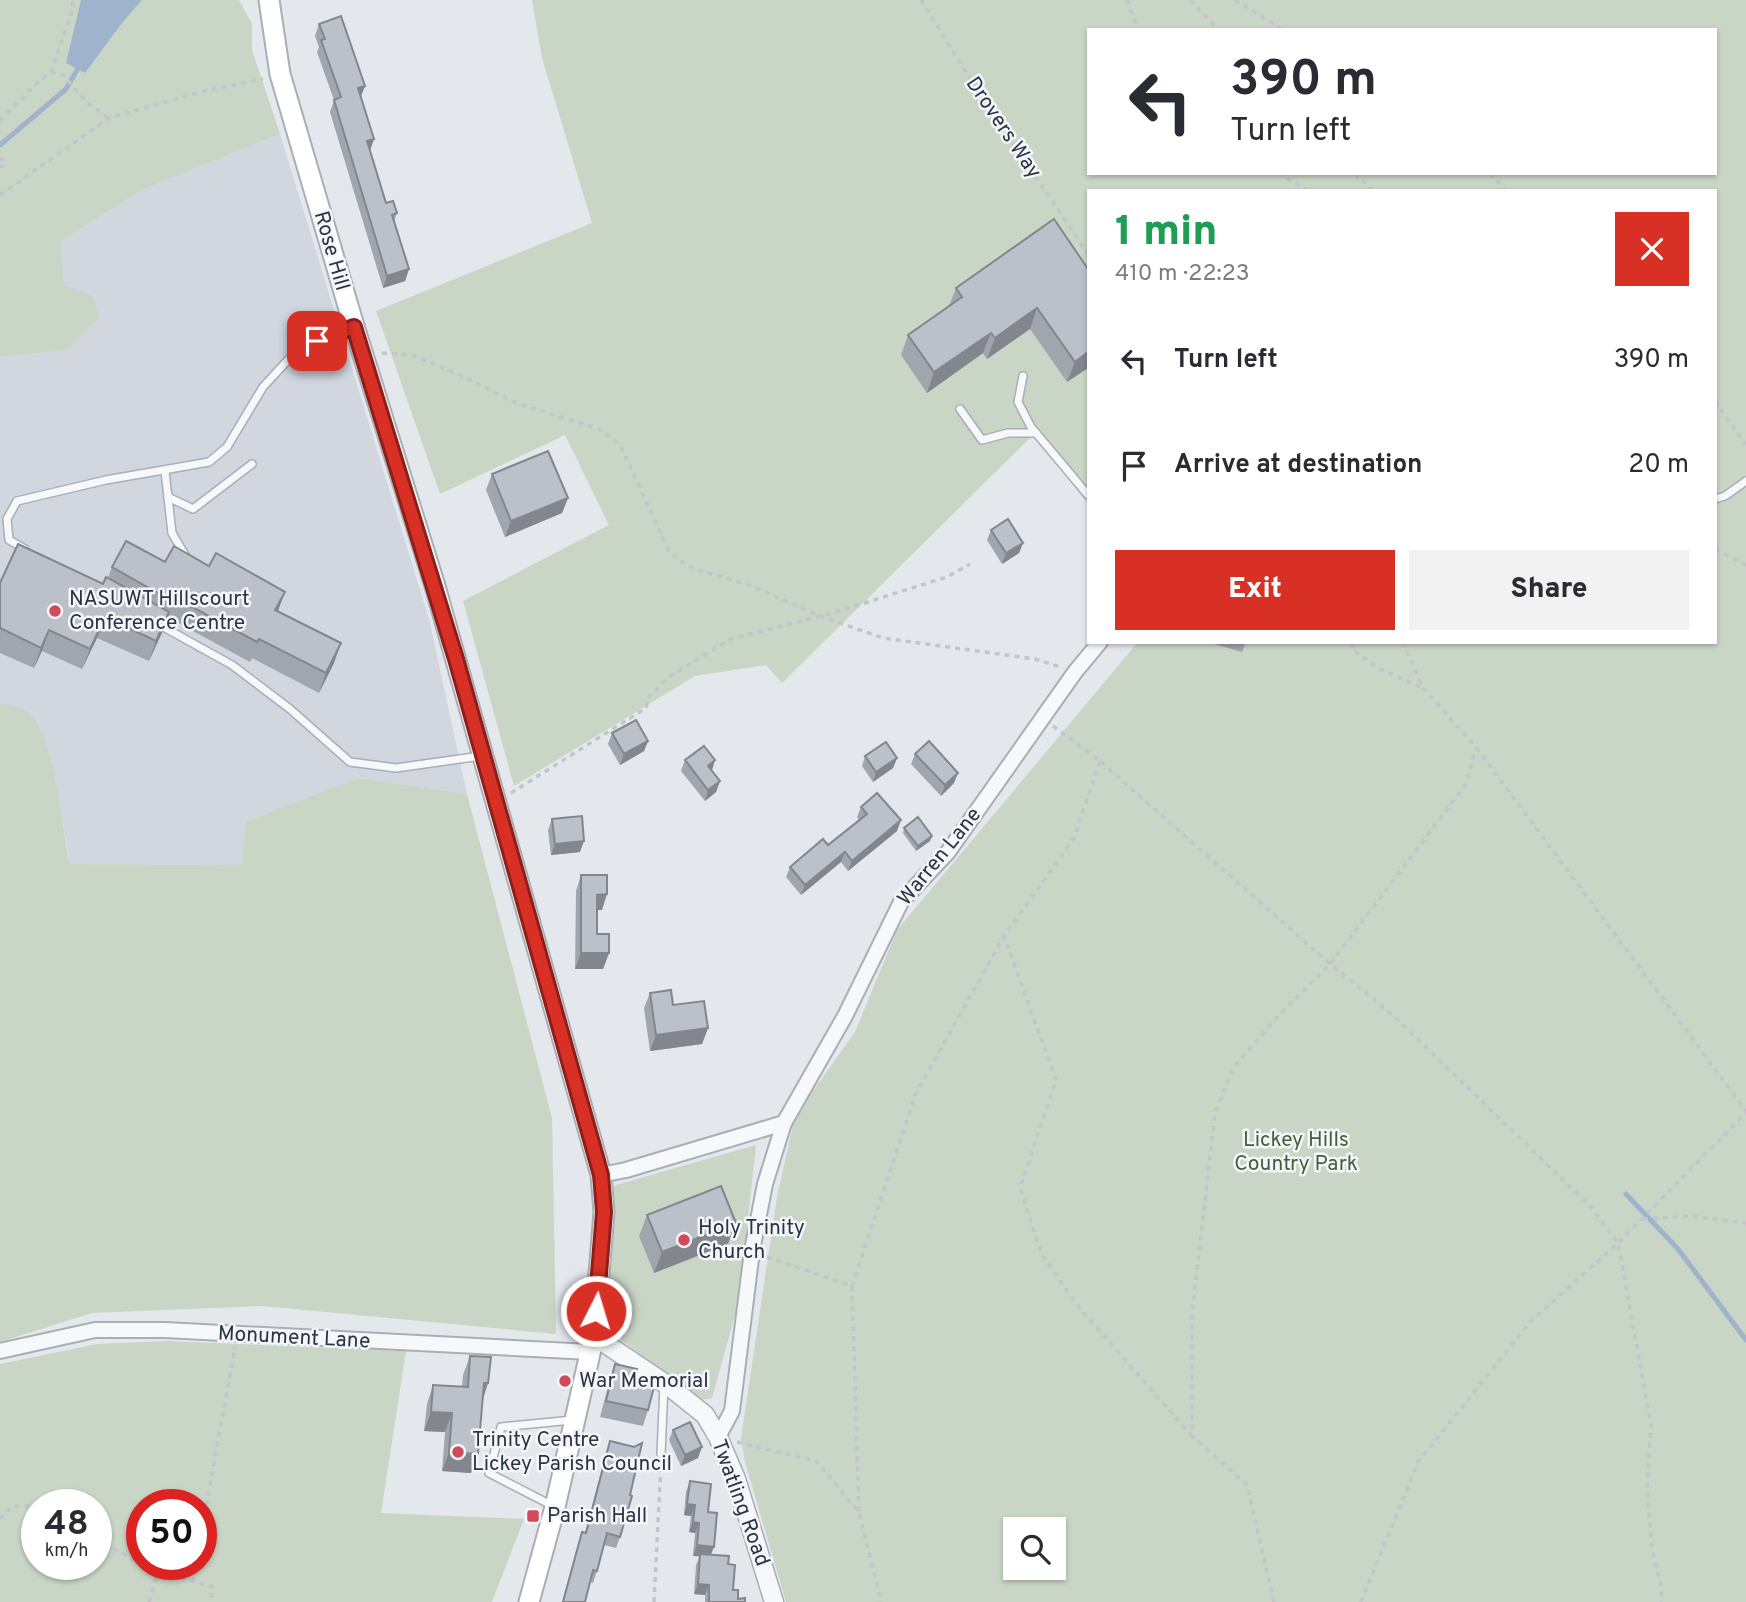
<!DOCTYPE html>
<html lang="en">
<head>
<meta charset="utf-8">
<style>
  :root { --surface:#fff; --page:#f2f2f3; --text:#2b2b33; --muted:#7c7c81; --accent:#d93025 }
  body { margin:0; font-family:Overpass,sans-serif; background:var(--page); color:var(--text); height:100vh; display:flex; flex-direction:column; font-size:26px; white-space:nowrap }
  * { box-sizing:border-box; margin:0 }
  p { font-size:23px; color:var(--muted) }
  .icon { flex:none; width:38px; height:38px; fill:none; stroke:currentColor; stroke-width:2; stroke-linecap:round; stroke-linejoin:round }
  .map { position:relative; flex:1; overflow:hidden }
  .sheet { position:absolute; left:1087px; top:189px; width:630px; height:455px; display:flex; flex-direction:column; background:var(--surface); border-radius:0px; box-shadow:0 2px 5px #0004 }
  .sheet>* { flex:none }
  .guide { position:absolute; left:1087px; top:28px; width:630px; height:147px; border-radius:0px; box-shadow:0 2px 5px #0004; background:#fff; color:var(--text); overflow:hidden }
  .fabs { position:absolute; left:1003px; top:1517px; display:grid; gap:14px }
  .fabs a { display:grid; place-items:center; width:63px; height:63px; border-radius:0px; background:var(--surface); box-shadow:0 2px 5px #0004; font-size:35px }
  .speed { position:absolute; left:21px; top:1489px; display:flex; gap:14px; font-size:35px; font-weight:700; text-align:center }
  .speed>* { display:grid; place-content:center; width:91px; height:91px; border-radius:50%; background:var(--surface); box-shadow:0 2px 5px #0004; line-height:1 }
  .speed small { font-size:18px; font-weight:400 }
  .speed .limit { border:10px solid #d22; background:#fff; color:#111 }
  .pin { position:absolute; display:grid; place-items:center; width:60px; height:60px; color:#fff; margin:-30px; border-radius:14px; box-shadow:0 4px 10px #0006 }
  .me { position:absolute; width:77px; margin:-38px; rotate:5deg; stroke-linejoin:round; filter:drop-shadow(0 0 5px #0008) }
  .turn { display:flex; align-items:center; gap:24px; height:147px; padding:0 28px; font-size:32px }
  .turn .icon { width:91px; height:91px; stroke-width:2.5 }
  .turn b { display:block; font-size:49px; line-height:60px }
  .round { display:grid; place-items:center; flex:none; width:74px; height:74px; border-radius:0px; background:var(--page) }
  .head { display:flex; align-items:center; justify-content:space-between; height:119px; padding:0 28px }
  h1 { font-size:42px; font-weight:800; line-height:52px; color:#1e9e55 }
  .primary-button { display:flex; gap:14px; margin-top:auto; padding:14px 28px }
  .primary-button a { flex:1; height:80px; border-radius:0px; background:var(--accent); color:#fff; font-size:28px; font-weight:800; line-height:80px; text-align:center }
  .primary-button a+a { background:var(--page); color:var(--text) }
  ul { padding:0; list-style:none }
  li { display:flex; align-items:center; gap:21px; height:105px; padding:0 28px }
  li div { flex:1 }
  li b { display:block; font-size:26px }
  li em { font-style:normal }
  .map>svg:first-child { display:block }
</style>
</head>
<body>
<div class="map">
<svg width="1746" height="1602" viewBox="0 0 1746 1602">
  <rect width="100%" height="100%" fill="#e4e7ec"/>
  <path fill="#d2d6de" d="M280,134L429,619L467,794L358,778L242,865L70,864L60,805L0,703V265L60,242L140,191Z"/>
  <g fill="#c9d6c5" fill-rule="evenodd">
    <path d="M0,0H239L252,24V50L280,134L140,191L60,242L64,285L93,296L99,318L66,350L0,356Z"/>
    <path d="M532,0H1746V1602H786L745,1462L741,1438L777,1197L795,1116L855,1032L897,930L1138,642H1715V191H1088V504L1034,434L782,683L766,665L695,676L514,786L463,601L609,525L565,435L440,494L376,311L592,223L542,58ZM1088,30H1715V173H1088ZM1015,1530H1054V1568H1015Z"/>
    <path d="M0,703C7,705 20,706 26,711C55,731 62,830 70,864L242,865L246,822L358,778L467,794L552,1118L556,1334L262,1306L92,1313L0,1342Z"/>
    <path d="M756,1145L739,1301L712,1398L701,1400L622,1341L611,1319L609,1187Z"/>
    <path d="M167,1341L406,1351L381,1513L524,1519L492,1602H0V1364L97,1344ZM37,1505H96V1564H37ZM142,1505H201V1564H142Z"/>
  </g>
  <path fill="#9fb4cc" d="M81,0H142L122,23L85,73L66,63Z"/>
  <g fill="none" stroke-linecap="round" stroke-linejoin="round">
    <g stroke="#9fb4cc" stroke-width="5">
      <path d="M0,145L66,89L77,70"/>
      <path d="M1626,1194L1678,1249L1746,1340"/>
    </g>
    <g stroke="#a9aeb7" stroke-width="10">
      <g id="service">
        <path d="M1023,376L1018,402L1031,427L1088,495"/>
        <path d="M960,409L982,440L1008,433H1036"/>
        <path d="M165,471L172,533L186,557"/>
        <path d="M168,497L193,509L252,464"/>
        <path d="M1715,499L1725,496L1746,481"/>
        <path d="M25,549L9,540L7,519L17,501L106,480L209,462L227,447L263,387L298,349L353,327"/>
        <path d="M158,624L232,665L290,709L350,762L396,768L481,756"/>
        <path d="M661,1454L664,1385"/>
        <path d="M555,1507L489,1473L501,1427L573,1420"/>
      </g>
    </g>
    <g stroke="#a9aeb7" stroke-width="18">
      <g id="minor">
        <path d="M601,1175L626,1170L784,1123L845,1016L901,902L948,852L1075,672L1100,642"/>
        <path d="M0,1351L95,1330H165L590,1352"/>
        <path d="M718,1437L732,1411L752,1251L765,1184L784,1123"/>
      </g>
    </g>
    <g stroke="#a9aeb7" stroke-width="21">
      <path id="tertiary" d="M594,1336L670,1387L705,1415L718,1437L736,1479L774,1602"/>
    </g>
    <g stroke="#a9aeb7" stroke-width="23">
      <path id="secondary" d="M269,0L280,74L354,326L435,586L601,1175L604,1212L594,1336L555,1507L529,1602"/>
    </g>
    <g stroke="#c2c5cb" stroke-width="3.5" stroke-dasharray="5 5" stroke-linecap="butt">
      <path d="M921,0L984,101L1088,254"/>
      <path d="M1127,0L1138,30"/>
      <path d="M1190,0L1219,30"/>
      <path d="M1235,0L1283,30"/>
      <path d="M51,71L64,76L85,101L108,118"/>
      <path d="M0,121L34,86L51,71L72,12L73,0"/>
      <path d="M0,158L5,162L0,168"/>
      <path d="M1278,173L1308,191"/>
      <path d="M1355,173L1373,191"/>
      <path d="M1490,173L1506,191"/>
      <path d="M0,195L109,118L205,91L263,79"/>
      <path d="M382,353L412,355L460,375L516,403L599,429L620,445L669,551L679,560L697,570L752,586L820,616L883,638L1035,659L1060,667"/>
      <path d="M1715,401L1746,445"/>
      <path d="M1715,549L1746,565"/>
      <path d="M1352,642L1354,651L1380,669L1423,688"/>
      <path d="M1403,642L1423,688L1476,747L1746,1111"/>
      <path d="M1053,726L1100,761L1330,964L1394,1016L1590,1206L1618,1243L1651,1425L1647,1487L1652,1549L1662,1590L1661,1602"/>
      <path d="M1100,761L1074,838L1004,936L1056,1080L1020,1188L1041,1253L1076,1304L1192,1436"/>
      <path d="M511,793L646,708L648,698L667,678L731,639L833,613L947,577L970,564"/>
      <path d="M1643,1219L1689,1216L1746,1223"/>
      <path d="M767,1257L852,1286L859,1512"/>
      <path d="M852,1286L916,1093L1004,936"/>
      <path d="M737,1442L816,1461L859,1512L881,1602"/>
      <path d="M0,1519L11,1507L45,1505"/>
      <path d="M201,1535L235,1347"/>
      <path d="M96,1539L142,1564"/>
      <path d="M143,1564L158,1572L213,1587L210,1602"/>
      <path d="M193,1582L196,1564"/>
      <path d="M149,1602L158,1572"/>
      <path d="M654,1602L661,1464"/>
      <path d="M1274,1602L1247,1485L1192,1436V1314L1215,1113L1233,1068L1280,1014L1330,964L1466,784L1476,747"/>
      <path d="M1361,1602L1418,1462L1531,1321L1618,1243L1746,1113"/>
    </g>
    <use href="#service" stroke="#f7f8fa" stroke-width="7"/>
    <use href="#minor" stroke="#f7f8fa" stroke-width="14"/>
    <use href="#tertiary" stroke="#f7f8fa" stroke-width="18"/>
    <use href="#secondary" stroke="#fff" stroke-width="19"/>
  </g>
  <g fill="#a1a5ae">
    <path d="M319,24L365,86L361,96L370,151L386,203L397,213L394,222L409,269L405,281L383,288L330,112L334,100L317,52L319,47L315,36Z"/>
    <path d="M1054,219L1088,368L1067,382L1030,329L987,359L983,353L927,393L901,355L908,335L949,306L956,288Z"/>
    <path d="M492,474L568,498L562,513L505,537L486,490Z"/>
    <path d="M991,530L1023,543L1019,553L1002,564L987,540Z"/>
    <path d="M165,562L278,611L334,663L319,693L252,658L250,662L169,618L167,622L166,621L149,661L97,638L82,669L42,651L34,668L0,653V583L103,584L108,578L112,567Z"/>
    <path d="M1214,642H1246L1242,652L1214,644Z"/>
    <path d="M612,733L648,741L644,751L620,765L608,744Z"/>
    <path d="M915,754L954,783L941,796L911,764Z"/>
    <path d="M865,756L897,758L893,768L873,782L862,766Z"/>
    <path d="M685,760H715L712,770L720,781L716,792L705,801L681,771Z"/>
    <path d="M861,807L897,831L848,871L841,862L801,895L786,877L790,867L828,845L859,820L857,817Z"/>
    <path d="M552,819L580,852L551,855L548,830Z"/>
    <path d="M904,828L930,841L916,851L903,833Z"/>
    <path d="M581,875L602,910H597V934L609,953L603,969H575L576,891Z"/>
    <path d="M650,993L708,1028L702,1044L650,1051L644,1008Z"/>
    <path d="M647,1215L728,1244L654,1273L639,1236Z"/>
    <path d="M470,1356L488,1383L482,1400L471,1473L442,1471L445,1432L424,1431L427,1404L433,1385L462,1387L463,1375Z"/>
    <path d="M615,1364L634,1379L648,1410L643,1426L600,1417L610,1379Z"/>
    <path d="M673,1430L698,1458L681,1466L669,1440Z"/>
    <path d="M610,1441L620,1537L616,1548L604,1545L597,1571L593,1583L590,1582L585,1602H562L578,1544L582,1532L585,1533L606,1453Z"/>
    <path d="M690,1481L708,1512L710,1555L728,1564L733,1590L738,1599L745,1602H705V1595L694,1594L696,1565L700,1556H693L695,1533L689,1532L691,1516L684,1515L686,1492Z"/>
  </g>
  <g fill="#83868d">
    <path d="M365,86L360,98L358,88Z"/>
    <path d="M374,139L370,151L367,141Z"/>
    <path d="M409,269L405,281L383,288L387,276Z"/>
    <path d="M1037,308L1030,329L987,359L995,338Z"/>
    <path d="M991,333L983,353L927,393L934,372Z"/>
    <path d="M1088,352V368L1067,382L1075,362Z"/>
    <path d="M568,498L562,513L505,537L511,521Z"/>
    <path d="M1023,543L1019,553L1002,564L1006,553Z"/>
    <path d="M285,592L278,611L275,610Z"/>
    <path d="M169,612L162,633L149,661L156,641Z"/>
    <path d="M105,617L97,638L82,669L90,649Z"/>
    <path d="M49,630L42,651L34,668L41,648Z"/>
    <path d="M341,643L334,663L319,693L326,673Z"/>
    <path d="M648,741L644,751L620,765L624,754Z"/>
    <path d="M897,758L893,768L873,782L876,772Z"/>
    <path d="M715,760L712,770L708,766Z"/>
    <path d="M958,773L954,783L941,796L945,785Z"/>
    <path d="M720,781L716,792L705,801L708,790Z"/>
    <path d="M901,820L897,831L848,871L852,861Z"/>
    <path d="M932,836L930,841L916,851L918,846Z"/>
    <path d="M584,841L580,852L551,855L555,844Z"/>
    <path d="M845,852L841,862L801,895L805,885Z"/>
    <path d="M607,894L602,910H591L597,895Z"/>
    <path d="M581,953H609L603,969H575Z"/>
    <path d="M708,1028L702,1044L650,1051L656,1035Z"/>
    <path d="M736,1223L728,1244L654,1273L662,1252Z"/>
    <path d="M484,1383H488L482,1402Z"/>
    <path d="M431,1412L452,1413L445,1432L424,1431Z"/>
    <path d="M702,1447L698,1458L681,1466L685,1455Z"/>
    <path d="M449,1452L478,1454L471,1473L442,1471Z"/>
    <path d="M687,1504L695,1505L691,1516L684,1515Z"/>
    <path d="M693,1522L699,1523L695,1533L689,1532Z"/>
    <path d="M697,1545L714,1547L710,1557L693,1556Z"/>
    <path d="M698,1584L709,1585L705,1595L694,1594Z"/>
  </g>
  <g fill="#bbc0ca" stroke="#83868d" stroke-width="2">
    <path d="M341,16L365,86L358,88L374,139L367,141L386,203L393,201L397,213L392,215L409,269L387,276L334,100L341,97L321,40L325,39L319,24Z"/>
    <path d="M1054,219L1088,269V352L1075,362L1037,308L995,338L991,333L934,372L908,335L962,297L956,288Z"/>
    <path d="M548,451L568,498L511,521L492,474Z"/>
    <path d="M1008,519L1023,543L1006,553L991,530Z"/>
    <path d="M126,541L165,562L174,546L209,566L216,553L285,592L275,610L341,643L326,673L259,639L257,642L176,598L174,602L112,567Z"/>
    <path d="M18,544L103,584L106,577L169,612L156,641L105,617L90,649L49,630L41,648L0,628V583Z"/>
    <path d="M636,720L648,741L624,754L612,733Z"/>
    <path d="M929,741L958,773L945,785L915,754Z"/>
    <path d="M886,742L897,758L876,772L865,756Z"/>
    <path d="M704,746L715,760L708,766L720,781L708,790L685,760Z"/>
    <path d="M877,793L901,820L852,861L845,852L805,885L790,867L823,839L828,845L867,814L861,807Z"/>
    <path d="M582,816L584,841L555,844L552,819Z"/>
    <path d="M918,817L932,836L918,846L904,828Z"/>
    <path d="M581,875H607V894L597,895V934H609V953H581Z"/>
    <path d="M671,990L673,1005L704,1001L708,1028L656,1035L650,993Z"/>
    <path d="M721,1186L736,1223L662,1252L647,1215Z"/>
    <path d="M470,1356L491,1357L488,1383H484L478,1454L449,1452L452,1413L431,1412L433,1385L468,1387Z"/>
    <path d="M615,1364L637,1369L634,1379L655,1383L648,1410L606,1401Z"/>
    <path d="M690,1422L702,1447L685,1455L673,1430Z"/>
    <path d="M610,1441L634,1447L642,1443L630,1495L632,1496L620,1537L607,1533L597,1571L593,1570L585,1602H563L582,1532L586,1533Z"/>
    <path d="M690,1481L711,1484L708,1512L717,1513L714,1547L697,1545L699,1523L693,1522L695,1505L687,1504Z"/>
    <path d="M700,1554L729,1556L728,1564L735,1565L733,1590H738V1599L745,1598V1602H709V1585L698,1584Z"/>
  </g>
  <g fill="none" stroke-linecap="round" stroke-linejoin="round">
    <g stroke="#8d1f18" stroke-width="18">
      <path id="route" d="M317,341L354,327L456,659L601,1175L604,1212L596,1311"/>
    </g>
    <use href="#route" stroke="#d93025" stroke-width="12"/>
  </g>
  <g fill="#d1495b" stroke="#f4f6f9" stroke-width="2.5">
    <circle cx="55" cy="611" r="7"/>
    <circle cx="684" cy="1240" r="7"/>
    <circle cx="565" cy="1381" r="7"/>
    <circle cx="458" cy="1452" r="7"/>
    <rect x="526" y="1509" width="14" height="14" rx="3.5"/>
  </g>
  <g text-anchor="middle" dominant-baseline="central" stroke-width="5" stroke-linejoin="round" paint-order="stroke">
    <g font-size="21" fill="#2b3445" stroke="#f4f6f9">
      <text transform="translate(1003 128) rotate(56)">Drovers Way</text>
      <text transform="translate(331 251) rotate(74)">Rose Hill</text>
      <text transform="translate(940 857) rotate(-51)">Warren Lane</text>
      <text transform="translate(294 1338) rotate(3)">Monument Lane</text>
      <text transform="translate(740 1503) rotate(70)">Twatling Road</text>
    </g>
    <g font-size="21" fill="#2b3445" stroke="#f4f6f9" text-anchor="start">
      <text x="69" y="599">NASUWT Hillscourt<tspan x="69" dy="24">Conference Centre</tspan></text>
      <text x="698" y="1228">Holy Trinity<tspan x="698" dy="24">Church</tspan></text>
      <text x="579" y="1381">War Memorial</text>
      <text x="472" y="1440">Trinity Centre<tspan x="472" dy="24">Lickey Parish Council</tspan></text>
      <text x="547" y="1516">Parish Hall</text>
    </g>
    <g font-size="21" fill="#3f6138" stroke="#f4f6f9">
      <text x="1296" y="1140">Lickey Hills<tspan x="1296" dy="24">Country Park</tspan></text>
    </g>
  </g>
</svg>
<div class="fabs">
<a><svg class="icon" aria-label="search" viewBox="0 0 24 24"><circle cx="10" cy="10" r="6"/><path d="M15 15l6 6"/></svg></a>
</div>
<div class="speed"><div>48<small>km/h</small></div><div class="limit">50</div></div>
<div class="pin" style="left:317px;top:341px;background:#d93025"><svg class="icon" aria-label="arrive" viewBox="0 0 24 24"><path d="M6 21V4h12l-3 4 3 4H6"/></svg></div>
<svg class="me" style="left:596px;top:1311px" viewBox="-20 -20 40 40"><circle r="17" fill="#d93025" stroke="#fff" stroke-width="3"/><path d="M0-11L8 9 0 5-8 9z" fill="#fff"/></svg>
<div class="guide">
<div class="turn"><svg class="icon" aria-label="left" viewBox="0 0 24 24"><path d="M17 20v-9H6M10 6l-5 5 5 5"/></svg><div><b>390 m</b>Turn left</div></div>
</div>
<section class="sheet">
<div class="head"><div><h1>1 min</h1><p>410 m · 22:23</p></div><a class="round" style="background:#d93025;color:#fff"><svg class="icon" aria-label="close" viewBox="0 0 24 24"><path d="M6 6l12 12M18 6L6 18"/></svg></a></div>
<ul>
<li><svg class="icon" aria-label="left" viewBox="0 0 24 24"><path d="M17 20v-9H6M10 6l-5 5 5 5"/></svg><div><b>Turn left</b></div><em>390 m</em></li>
<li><svg class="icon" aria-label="arrive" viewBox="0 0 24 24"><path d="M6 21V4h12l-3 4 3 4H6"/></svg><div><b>Arrive at destination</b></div><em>20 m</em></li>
</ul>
<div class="primary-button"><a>Exit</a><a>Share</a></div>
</section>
</div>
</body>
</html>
